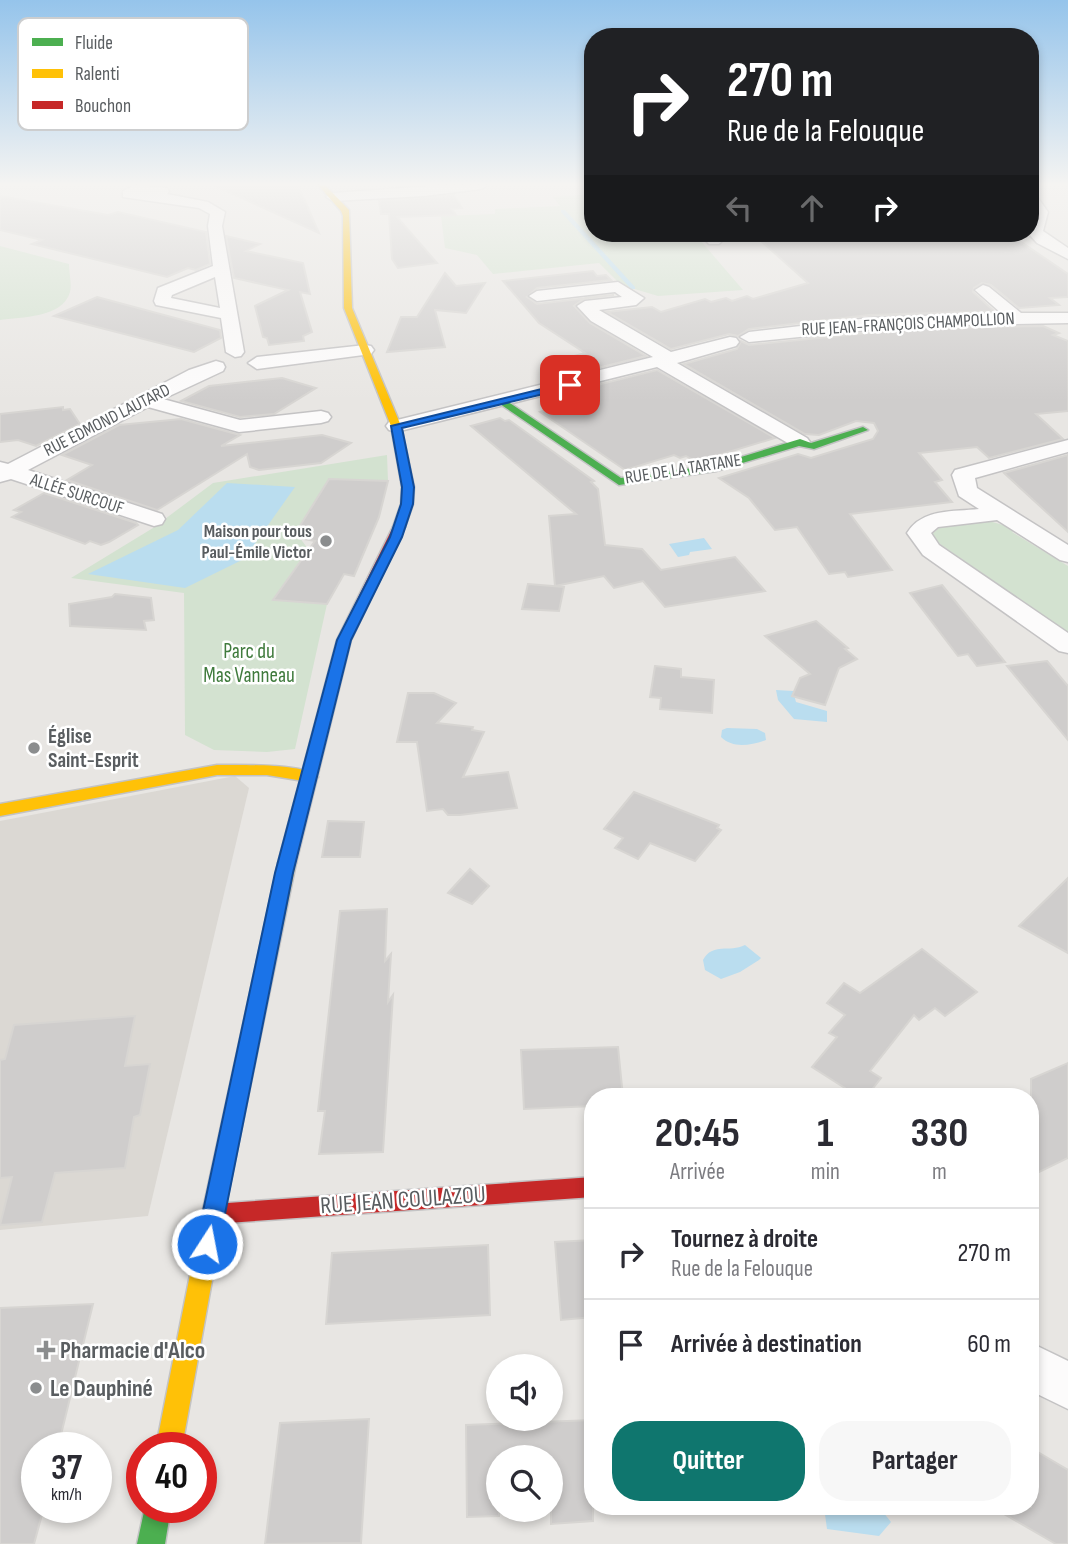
<!DOCTYPE html>
<html lang="fr">
<head>
<meta charset="utf-8">
<style>
  :root { --surface:#fff; --page:#f7f7f7; --text:#2b2b33; --muted:#7c7c81; --line:#e1e1e2; --accent:#0f766e }
  body { margin:0; font-family:"Sofia Sans Condensed",sans-serif; background:var(--page); color:var(--text); height:100vh; display:flex; flex-direction:column; font-size:26px; white-space:nowrap }
  * { box-sizing:border-box; margin:0 }
  p { font-size:23px; color:var(--muted) }
  .icon { flex:none; width:38px; height:38px; fill:none; stroke:currentColor; stroke-width:2; stroke-linecap:round; stroke-linejoin:round }
  .map { position:relative; flex:1; overflow:hidden }
  .details { position:absolute; left:584px; top:1088px; width:455px; height:427px; display:flex; flex-direction:column; background:var(--surface); border-radius:28px; box-shadow:0 4px 10px #0003 }
  .details>* { flex:none }
  .top-card { position:absolute; left:584px; top:28px; width:455px; height:214px; border-radius:28px; box-shadow:0 4px 10px #0003; background:#202124; color:#fff; overflow:hidden }
  .fabs { position:absolute; left:486px; top:1354px; display:grid; gap:14px }
  .fabs a { display:grid; place-items:center; width:77px; height:77px; border-radius:50%; background:var(--surface); box-shadow:0 4px 10px #0003; font-size:35px }
  .speed { position:absolute; left:21px; top:1432px; display:flex; gap:14px; font-size:35px; font-weight:700; text-align:center }
  .speed>* { display:grid; place-content:center; width:91px; height:91px; border-radius:50%; background:var(--surface); box-shadow:0 4px 10px #0003; line-height:1 }
  .speed small { font-size:18px; font-weight:400 }
  .speed .limit { border:10px solid #d22; background:#fff; color:#111 }
  .pin { position:absolute; display:grid; place-items:center; width:60px; height:60px; color:#fff; margin:-30px; border-radius:14px; box-shadow:0 4px 10px #0006 }
  .me { position:absolute; width:77px; margin:-38px; rotate:11deg; stroke-linejoin:round; filter:drop-shadow(0 0 5px #0008) }
  .turn { display:flex; align-items:center; gap:24px; height:147px; padding:0 28px; font-size:32px }
  .turn .icon { width:91px; height:91px; stroke-width:2.5 }
  .turn b { display:block; font-size:49px; line-height:60px }
  .lanes { display:flex; align-items:center; height:66px; padding:0 28px; background:#0003; justify-content:center; gap:35px; direction:ltr }
  .lanes .off { opacity:.35 }
  .eta { display:flex; justify-content:space-evenly; align-items:center; height:119px; text-align:center }
  .eta b { font-size:42px; font-weight:700; line-height:49px }
  .primary-button { display:flex; gap:14px; margin-top:auto; padding:14px 28px }
  .primary-button a { flex:1; height:80px; border-radius:28px; background:var(--accent); color:#fff; font-size:28px; font-weight:700; line-height:80px; text-align:center }
  .primary-button a+a { background:var(--page); color:var(--text) }
  ul { padding:0; list-style:none }
  li { display:flex; align-items:center; gap:21px; height:91px; padding:0 28px; border-top:2px solid var(--line) }
  li div { flex:1 }
  li b { display:block; font-size:26px }
  li em { font-style:normal }
  .map>svg:first-child { display:block }
</style>
</head>
<body>
<div class="map">
<svg width="1068" height="1544" viewBox="0 0 1068 1544">
  <rect width="100%" height="100%" fill="#e8e6e3"/>
  <path fill="#dbd8d3" d="M235,776L249,788L148,1216L0,1230V821Z"/>
  <g fill="#d3e2d0">
    <path d="M593,194V233H694L743,290L658,296L621,285L599,263L493,274L477,255L445,248L441,216L495,214V209L560,206L553,197Z"/>
    <path d="M0,246L69,264C69,272 72,285 70,292C63,318 20,317 0,320Z"/>
    <path d="M387,455L388,481L293,537L300,538L308,549L273,600L327,604L295,749L267,752L214,750L185,735L184,593L71,578L153,528L213,483Z"/>
    <path d="M989,521L1017,529L1012,532L1068,566V632L937,542L932,534L945,523Z"/>
  </g>
  <g fill="#baddef">
    <path d="M227,483L295,487L244,559L185,588L88,574L178,530Z"/>
    <path d="M704,538L712,549L690,552L689,555L678,557L669,544Z"/>
    <path d="M776,690L793,691L796,702L827,711V722L794,719L778,700Z"/>
    <path d="M727,728L757,729L765,733L766,740C751,745 733,749 721,737L722,730Z"/>
    <path d="M745,945L761,958L759,960L740,972L721,979L705,970L703,960C713,942 729,953 745,945Z"/>
    <path d="M824,1507H879L891,1522L879,1536L827,1529Z"/>
  </g>
  <g fill="none" stroke-linecap="round" stroke-linejoin="round">
    <path fill="#baddef" fill-rule="evenodd" d="M561,210H565L635,287V289H631L561,212Z"/>
  </g>
  <g fill="#cfcdcc" stroke="#d7d5d2" stroke-width="2">
    <path d="M213,185H298L319,233Z"/>
    <path d="M454,195L462,208L452,209L456,215L397,217L437,263L398,268L392,259L389,214H381L379,201Z"/>
    <path d="M0,196L108,215L118,212L206,232L210,264L196,270L188,268L167,277L32,244L42,240L0,230Z"/>
    <path d="M752,233H1008L1068,274V297L1050,298L1059,305L1019,308L991,285L982,283L974,288L973,292L994,311L869,315L749,329L738,336L729,334L671,349L607,312L652,307L661,312L705,299L711,302L726,298L732,301L747,296L753,299L808,283Z"/>
    <path d="M226,236L260,244L246,251L303,263L310,294L300,292L312,332L303,336L304,341L269,345L267,338L263,337L255,306L288,290L234,278Z"/>
    <path d="M593,271L597,276L606,275L611,280L537,288L527,297L537,304L614,295L585,298L574,306L590,323L646,356L569,375L556,361L585,353L539,323L503,281Z"/>
    <path d="M445,273L456,286L485,283L466,313L435,310L445,347L387,352L401,317H417Z"/>
    <path d="M97,297L220,330L221,338L194,352L54,316Z"/>
    <path d="M1043,326L1059,333L1053,335L1068,341V411L1036,414L1063,439L989,458L977,447L919,453L942,480L935,482L952,502L850,514L892,570L848,577L845,572L829,574L797,527L775,530L749,498L719,478L798,454L811,458L873,439L878,431L874,423L856,421L819,435L805,434L684,364L737,349L741,341L749,345L908,329Z"/>
    <path d="M657,370L775,438L712,457L693,460L686,456L680,458L674,455L625,470L540,412L589,398L581,389Z"/>
    <path d="M282,378L316,388L274,414L240,417L181,401L209,386Z"/>
    <path d="M63,407V410L70,409L80,424L36,446L18,440L0,442V414Z"/>
    <path d="M500,418L505,421L509,420L594,481L591,482L598,489L605,545L642,549L661,570L735,557L765,591L665,607L643,581L614,588L604,576L555,586L549,516L576,514L471,426Z"/>
    <path d="M181,419L240,435L221,446L322,435L351,443L321,463L259,470L250,467L247,454L157,510L67,480L92,465L62,455L119,425Z"/>
    <path d="M1068,455V532L1004,473Z"/>
    <path d="M329,479L388,481L379,517L354,576L344,574L327,604L273,600L315,541L293,537Z"/>
    <path d="M44,493L136,523L138,525L109,542L101,545L90,541L85,544L12,517L21,512L14,510Z"/>
    <path d="M528,584L564,587L559,611L522,609Z"/>
    <path d="M942,585L968,617L1005,662L977,666L968,654L958,656L910,593Z"/>
    <path d="M115,594L151,598L154,620L144,621L146,630L70,626L69,604L112,597Z"/>
    <path d="M816,621L848,648L845,649L857,659L839,668L825,705L792,696L800,678L810,674L765,636Z"/>
    <path d="M1047,661L1068,686V740L1007,666Z"/>
    <path d="M655,666L681,669V677L714,680L712,713L660,709L661,698L650,697Z"/>
    <path d="M408,693H434L456,703L437,723L473,727L472,730L484,732L463,777L508,772L517,808L460,815H448L443,809L427,811L417,742H397Z"/>
    <path d="M634,792L719,825L717,828L721,830L695,861L650,843L638,859L615,848L623,838L604,829Z"/>
    <path d="M328,821L364,822L360,857H322Z"/>
    <path d="M470,869L489,886L472,904L448,893Z"/>
    <path d="M1068,878V953L1019,926Z"/>
    <path d="M387,909L385,961L391,954L388,1002L393,995L383,1152L319,1154L325,1111H318L340,911Z"/>
    <path d="M922,949L977,992L945,1016L935,1008L919,1020L914,1015L870,1071L881,1078L866,1097H859L812,1067L837,1037L829,1033L845,1015L827,1003L844,983L860,993Z"/>
    <path d="M135,1016L125,1066L150,1064L140,1115L134,1117L125,1168L55,1173L42,1222L0,1225L12,1177L0,1178V1060L5,1059L14,1025Z"/>
    <path d="M618,1047L623,1097H593V1106L524,1109L521,1050Z"/>
    <path d="M1068,1063V1158L1031,1176V1079Z"/>
    <path d="M593,1240V1317L561,1320L555,1242Z"/>
    <path d="M488,1245L490,1315L326,1324L332,1253Z"/>
    <path d="M93,1304L58,1447H37V1507H44L34,1544H0V1308Z"/>
    <path d="M369,1419L361,1543L265,1544L280,1423Z"/>
    <path d="M593,1420V1521L551,1524V1458H499V1516L467,1517L466,1425Z"/>
    <path d="M1031,1448L1068,1470V1544H1056L992,1507H1031Z"/>
  </g>
  <g fill="none" stroke-linecap="round" stroke-linejoin="round">
    <g stroke="#c4c3c4" stroke-width="3">
      <g id="street">
        <path d="M135,185L167,188L169,191L167,194L208,202L225,212L222,226L244,352L241,356L235,357L226,352L221,318L156,305L154,301L158,288L213,266L208,226L210,214L199,208L123,197V191ZM215,277L220,308L171,298L172,295Z"/>
        <path d="M445,185H488L481,189L424,196L333,201L326,197L333,193Z"/>
        <path d="M1031,194L1036,195L1048,212L1043,231L1068,248V259L1037,243L1028,233H1031L1034,212L1031,208Z"/>
        <path d="M699,233H714L722,241L719,244H709Z"/>
        <path d="M618,282L644,298L636,305L599,310L671,352L730,337L736,338L739,342L736,346L677,363L807,438L810,442L807,446H793L657,367L396,432L389,430L386,426L389,422L653,357L591,321L577,306L585,301L622,297L615,292L537,301L529,296L537,291Z"/>
        <path d="M983,285L989,287L1021,313H1068V323L908,326L749,342L740,337L749,332L869,318L1001,313L975,290Z"/>
        <path d="M365,345L371,346L374,350L371,354L257,369L248,363L257,357Z"/>
        <path d="M216,361L223,363L225,367L223,371L163,399L240,420L321,411L328,413L331,417L328,421L321,423L239,432L148,407L28,470L162,514L165,519L162,524L154,526L11,479L0,482V462L8,464L189,370Z"/>
        <path d="M1068,440V452L975,478L977,488L1068,545V562L1060,560L997,520L938,527L931,533L939,545L1068,633V653L1059,651L923,555L907,533C922,508 954,512 979,509L959,496L952,475L955,470Z"/>
        <path d="M1031,1343L1068,1361V1409L1031,1391Z"/>
      </g>
    </g>
    <g stroke="#c3c3c4" stroke-width="3">
      <g id="fast">
        <path d="M504,399L621,478L715,465L800,439L811,443L863,427L868,430L814,449L799,446L716,471L619,485L500,404V400Z"/>
        <path d="M145,1507H171L165,1544H137Z"/>
      </g>
    </g>
    <g stroke="#c3c3c4" stroke-width="3">
      <g id="slow">
        <path d="M318,185H325L349,210L352,308L401,426L414,487L413,504L405,527L399,531L393,527L401,504L402,487L391,426L344,308L343,216L341,211Z"/>
        <path d="M217,765C237,765 306,763 318,777L310,782L267,775H217L0,816V804Z"/>
        <path d="M287,857L293,859L296,863L224,1214L182,1447H156L202,1214L278,863L281,859Z"/>
      </g>
    </g>
    <g stroke="#c3c3c4" stroke-width="3">
      <g id="jam">
        <path d="M399,523L405,527L351,640L296,863L293,867H281L278,863L337,640L393,527Z"/>
        <path d="M593,1177V1197L213,1224L205,1221L202,1214L205,1207L213,1204Z"/>
      </g>
    </g>
    <use href="#street" fill="#fcfbfb" fill-rule="evenodd"/>
    <use href="#fast" fill="#4caf50" fill-rule="evenodd"/>
    <use href="#slow" fill="#ffc107" fill-rule="evenodd"/>
    <use href="#jam" fill="#c62828" fill-rule="evenodd"/>
  </g>
  <linearGradient id="sky" x2="0" y2="1"><stop stop-color="#95c4eb"/><stop offset="0.46" stop-color="#f5f4f2"/><stop offset="1" stop-color="#f5f4f2" stop-opacity="0"/></linearGradient>
  <rect width="1068" height="401" fill="url(#sky)"/>
  <path fill="#1a73e8" stroke="#114b97" stroke-width="2" d="M570,382L573,383V387L402,428L414,487L413,504L402,537L351,640L293,873L219,1244L215,1252L207,1255L199,1252L196,1244L275,873L337,640L390,537L401,504L402,487L391,426Z"/>
  <g fill="#8b8d8e" stroke="#fff" stroke-width="2.5">
    <circle cx="326" cy="541" r="7"/>
    <circle cx="34" cy="748" r="7"/>
    <path d="M42.5 1339.5h7v7h7v7h-7v7h-7v-7h-7v-7h7z"/>
    <circle cx="36" cy="1388" r="7"/>
  </g>
  <g text-anchor="middle" dominant-baseline="central" stroke-width="5" stroke-linejoin="round" paint-order="stroke">
    <g font-size="18" fill="#595d60" stroke="#fff">
      <text transform="translate(908 324) rotate(-3)">RUE JEAN-FRANÇOIS CHAMPOLLION</text>
      <text transform="translate(107 420) rotate(-27)">RUE EDMOND LAUTARD</text>
      <text transform="translate(683 469) rotate(-9)">RUE DE LA TARTANE</text>
      <text transform="translate(77 494) rotate(18)">ALLÉE SURCOUF</text>
    </g>
    <g font-size="18" font-weight="bold" fill="#595d60" stroke="#fff" text-anchor="end">
      <text x="312" y="531">Maison pour tous<tspan x="312" dy="21">Paul-Émile Victor</tspan></text>
    </g>
    <g font-size="21" fill="#407b3d" stroke="#fff">
      <text x="249" y="651">Parc du<tspan x="249" dy="24">Mas Vanneau</tspan></text>
    </g>
    <g font-size="21" font-weight="bold" fill="#595d60" stroke="#fff" text-anchor="start">
      <text x="48" y="736">Église<tspan x="48" dy="24">Saint-Esprit</tspan></text>
    </g>
    <g font-size="24" fill="#595d60" stroke="#fff">
      <text transform="translate(403 1200) rotate(-4)">RUE JEAN COULAZOU</text>
    </g>
    <g font-size="24" font-weight="bold" fill="#595d60" stroke="#fff" text-anchor="start">
      <text x="60" y="1350">Pharmacie d'Alco</text>
      <text x="50" y="1388">Le Dauphiné</text>
    </g>
  </g>
  <rect x="18" y="18" width="230" height="112" rx="10" fill="#fff" stroke="#cdcecf" stroke-width="2"/>
  <rect x="32" y="38" width="31" height="8" fill="#4caf50"/>
  <rect x="32" y="69" width="31" height="9" fill="#ffc107"/>
  <rect x="32" y="101" width="31" height="8" fill="#c62828"/>
  <g font-size="19" fill="#595d60">
    <text x="75" y="49">Fluide</text>
    <text x="75" y="80">Ralenti</text>
    <text x="75" y="112">Bouchon</text>
  </g>
</svg>
<div class="fabs">
<a><svg class="icon" aria-label="sound" viewBox="0 0 24 24"><path d="M4 9h4l5-4v14l-5-4H4zM17 9q2 3 0 6"/></svg></a>
<a><svg class="icon" aria-label="search" viewBox="0 0 24 24"><circle cx="10" cy="10" r="6"/><path d="M15 15l6 6"/></svg></a>
</div>
<div class="speed"><div>37<small>km/h</small></div><div class="limit">40</div></div>
<div class="pin" style="left:570px;top:385px;background:#d93025"><svg class="icon" aria-label="arrive" viewBox="0 0 24 24"><path d="M6 21V4h12l-3 4 3 4H6"/></svg></div>
<svg class="me" style="left:207px;top:1244px" viewBox="-20 -20 40 40"><circle r="17" fill="#1a73e8" stroke="#fff" stroke-width="3"/><path d="M0-11L8 9 0 5-8 9z" fill="#fff"/></svg>
<div class="top-card">
<div class="turn"><svg class="icon" aria-label="right" viewBox="0 0 24 24"><path d="M7 20v-9h11M14 6l5 5-5 5"/></svg><div><b>270 m</b>Rue de la Felouque</div></div>
<div class="lanes"><svg class="icon off" aria-label="left" viewBox="0 0 24 24"><path d="M17 20v-9H6M10 6l-5 5 5 5"/></svg><svg class="icon off" aria-label="ahead" viewBox="0 0 24 24"><path d="M12 20V5M6 11l6-6 6 6"/></svg><svg class="icon" aria-label="right" viewBox="0 0 24 24"><path d="M7 20v-9h11M14 6l5 5-5 5"/></svg></div>
</div>
<section class="details">
<div class="eta">
<div><b>20:45</b><p>Arrivée</p></div>
<div><b>1</b><p>min</p></div>
<div><b>330</b><p>m</p></div>
</div>
<ul>
<li><svg class="icon" aria-label="right" viewBox="0 0 24 24"><path d="M7 20v-9h11M14 6l5 5-5 5"/></svg><div><b>Tournez à droite</b><p>Rue de la Felouque</p></div><em>270 m</em></li>
<li><svg class="icon" aria-label="arrive" viewBox="0 0 24 24"><path d="M6 21V4h12l-3 4 3 4H6"/></svg><div><b>Arrivée à destination</b></div><em>60 m</em></li>
</ul>
<div class="primary-button"><a>Quitter</a><a>Partager</a></div>
</section>
</div>
</body>
</html>
